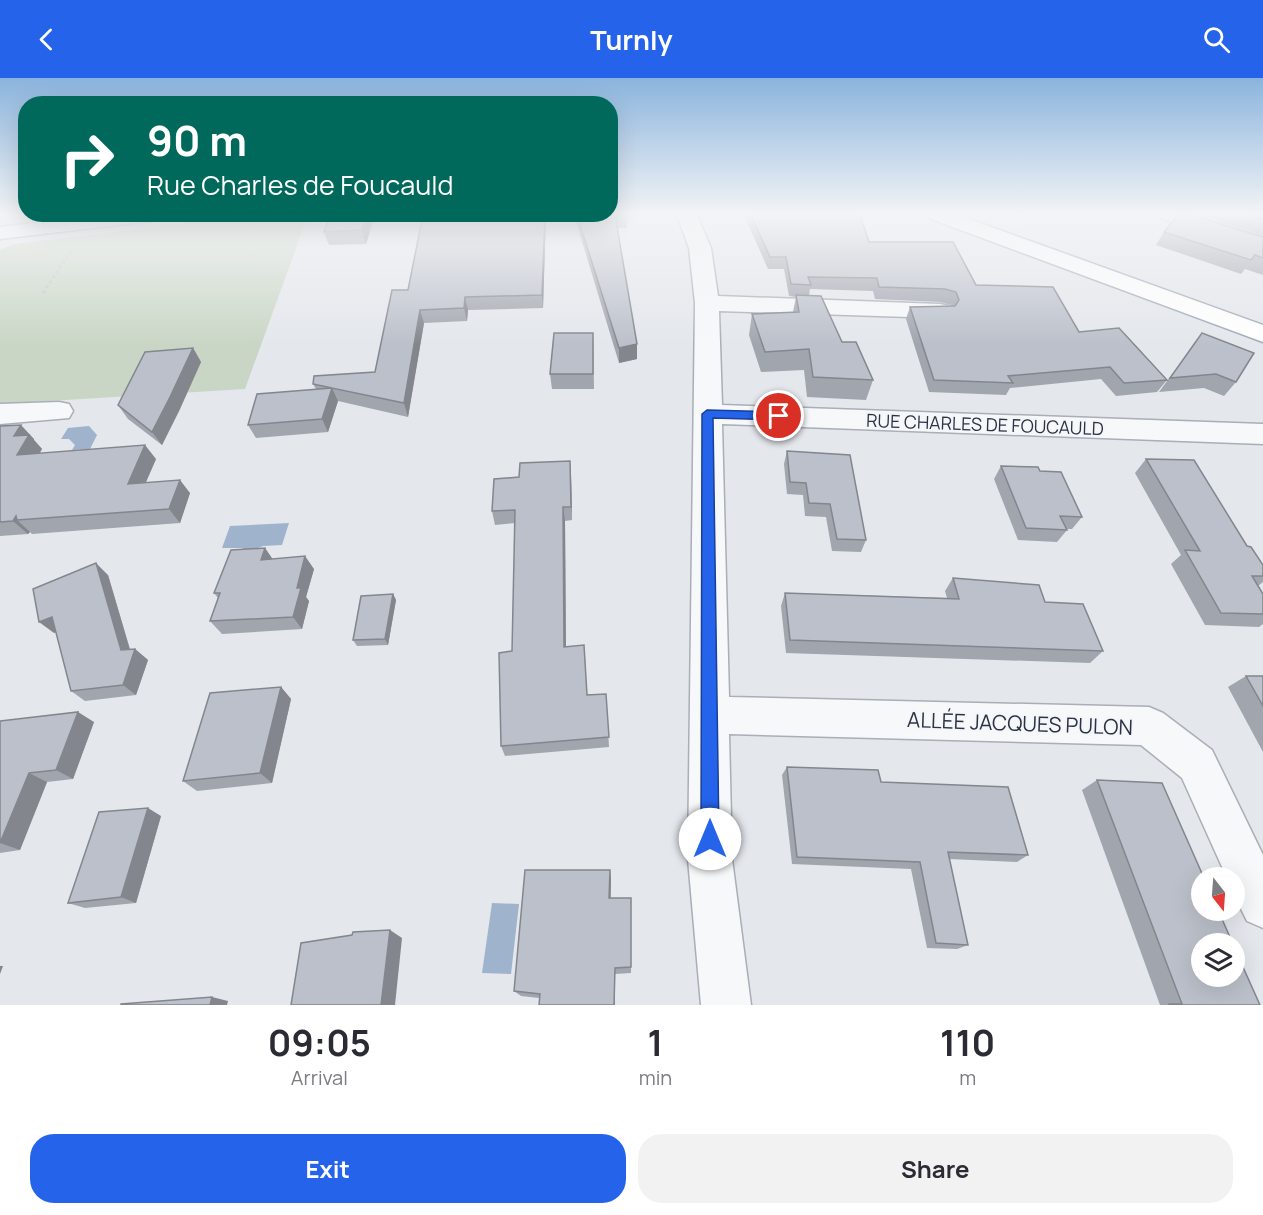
<!DOCTYPE html>
<html lang="en">
<head>
<meta charset="utf-8">
<style>
  :root { --surface:#fff; --page:#f2f2f3; --text:#2b2b33; --muted:#7c7c81; --accent:#2563eb }
  body { margin:0; font-family:Manrope,sans-serif; background:var(--page); color:var(--text); height:100vh; display:flex; flex-direction:column; font-size:22px; white-space:nowrap }
  * { box-sizing:border-box; margin:0 }
  p { font-size:20px; color:var(--muted) }
  .icon { flex:none; width:33px; height:33px; fill:none; stroke:currentColor; stroke-width:2; stroke-linecap:round; stroke-linejoin:round }
  .map { position:relative; height:927px; overflow:hidden }
  .drawer { display:flex; flex-direction:column; background:var(--surface); flex:1 }
  .drawer>* { flex:none }
  .banner { position:absolute; left:18px; top:18px; width:600px; height:126px; border-radius:24px; box-shadow:0 6px 24px #0002; background:#00695c; color:#fff; overflow:hidden }
  .needle { width:39px; rotate:163deg }
  .controls { position:absolute; left:1191px; top:789px; display:grid; gap:12px }
  .controls a { display:grid; place-items:center; width:54px; height:54px; border-radius:50%; background:var(--surface); box-shadow:0 6px 24px #0002; font-size:30px }
  .pin { position:absolute; display:grid; place-items:center; width:51px; height:51px; color:#fff; margin:-26px; border:3px solid #fff; border-radius:50%; box-shadow:0 2px 6px #0007 }
  .me { position:absolute; width:66px; margin:-33px; rotate:0deg; stroke-linejoin:round; filter:drop-shadow(0 0 4px #0008) }
  .turn { display:flex; align-items:center; gap:21px; height:126px; padding:0 30px; font-size:27px }
  .turn .icon { width:78px; height:78px; stroke-width:2.5 }
  .turn b { display:block; font-size:42px; line-height:51px }
  .eta { display:flex; justify-content:space-evenly; align-items:center; height:102px; text-align:center }
  .eta b { font-size:36px; font-weight:700; line-height:42px }
  .primary-button { display:flex; gap:12px; margin-top:auto; padding:12px 30px }
  .primary-button a { flex:1; height:69px; border-radius:24px; background:var(--accent); color:#fff; font-size:24px; font-weight:700; line-height:69px; text-align:center }
  .primary-button a+a { background:var(--page); color:var(--text) }
  header { display:flex; justify-content:space-between; align-items:center; height:78px; padding:0 30px; background:var(--accent); color:#fff; font-size:27px; font-weight:700 }
  .map>svg:first-child { display:block }
</style>
</head>
<body>
<header><svg class="icon" aria-label="back" viewBox="0 0 24 24"><path d="M15 5l-7 7 7 7"/></svg>Turnly<svg class="icon" aria-label="search" viewBox="0 0 24 24"><circle cx="10" cy="10" r="6"/><path d="M15 15l6 6"/></svg></header>
<div class="map">
<svg width="1263" height="927" viewBox="0 0 1263 927">
  <rect width="100%" height="100%" fill="#e4e7ec"/>
  <path fill="#c9d6c5" d="M258,137H308L245,311L0,326V172L14,166Z"/>
  <g fill="#9fb4cc">
    <path d="M89,348L97,357L90,371L72,372L75,367L69,361H61L68,350Z"/>
    <path d="M289,445L282,467L263,468L249,474L242,470H222L230,448Z"/>
    <path d="M492,825L519,826L511,896L482,895Z"/>
  </g>
  <g fill="none" stroke-linecap="round" stroke-linejoin="round">
    <g stroke="#a9aeb7" stroke-width="3">
      <g id="minor">
        <path d="M97,137H162L159,141L152,143L0,161V149Z"/>
        <path d="M677,137H697L711,170L718,218L940,226L949,228L952,233L949,238L940,240L719,233L722,327L1263,346V366L722,346L729,619L1149,629L1163,635L1212,672L1263,777V850L1247,843L1234,817V800H1227L1182,700L1141,667L729,656L732,781L751,927H701L688,781L695,225L689,170Z"/>
        <path d="M1159,137H1191L1263,160V174L1162,141Z"/>
        <path d="M59,324L69,326L73,333L69,340L0,346V326Z"/>
      </g>
    </g>
    <g stroke="#a3abb8" stroke-width="3">
      <path id="major" d="M928,137H958L1263,247V264L931,141Z"/>
    </g>
    <path stroke="#c2c5cb" stroke-width="3" stroke-dasharray="3 3" stroke-linecap="butt" d="M43,215L72,171"/>
    <use href="#minor" fill="#f7f8fa" fill-rule="evenodd"/>
    <use href="#major" fill="#fff" fill-rule="evenodd"/>
  </g>
  <g fill="#a1a5ae">
    <path d="M375,137L366,166L329,167L324,154Z"/>
    <path d="M546,137L543,230L468,232L467,243L424,245L408,339L338,323L328,354L256,360L248,347L316,311L313,306L375,294L408,212Z"/>
    <path d="M574,137H627V150H617L637,266V281L619,285Z"/>
    <path d="M744,137H860L869,164L976,207L1079,254L1167,302L1157,314L1116,318L1101,301L1010,310L1006,317L929,314L906,241L910,229L951,228V227L940,224L875,221L873,213L810,211L809,218L842,264L873,302L866,322L807,319L804,292L761,294L749,257L752,236L793,234L796,219L789,218L784,191H768Z"/>
    <path d="M1199,137H1263V158Z"/>
    <path d="M1164,154L1263,159V197L1245,191L1241,196L1156,167Z"/>
    <path d="M593,255L594,311H552L550,296Z"/>
    <path d="M1202,255L1236,304L1224,318L1204,310L1159,314Z"/>
    <path d="M193,270L201,284L179,333L162,367L128,341L118,327Z"/>
    <path d="M0,348L34,361V362L42,371L40,375L156,381L146,404L190,415L180,445L32,456L30,454L28,456L0,458Z"/>
    <path d="M787,373L866,462L861,474L832,473L826,439L805,438L803,417L787,416L784,386Z"/>
    <path d="M1146,381L1247,468L1263,487V504L1258,508L1263,516V546L1259,549L1205,547L1171,486L1181,477L1135,395Z"/>
    <path d="M570,383L571,397L572,442L565,443L566,568L585,579L587,616H606L609,669L505,678L501,668L512,573L515,445L495,447L492,433L519,399Z"/>
    <path d="M1001,388L1040,393L1082,439L1072,451H1066L1067,452L1057,464L1018,462L994,401Z"/>
    <path d="M265,470L272,481L314,491L306,519L309,523L302,551L222,556L210,543L218,520L214,515Z"/>
    <path d="M108,497L130,571H135L148,582L136,617L85,623L71,613L56,554L54,555Z"/>
    <path d="M953,500L1045,524L1103,573L1090,585L786,575L781,528L785,515L947,520L945,513Z"/>
    <path d="M393,516L396,522L388,567L357,568L353,562Z"/>
    <path d="M1246,598H1263V674L1228,609Z"/>
    <path d="M281,609L291,621L272,705L197,713L183,703Z"/>
    <path d="M0,643L94,644L73,701L47,704L20,772L0,775Z"/>
    <path d="M787,689L881,704L1028,777L1017,784L949,781L968,867L957,871L927,870L911,791L792,786L782,697Z"/>
    <path d="M1097,702L1260,927H1160L1082,712Z"/>
    <path d="M161,738L136,825L85,830L68,825Z"/>
    <path d="M610,792L611,802V820H631V895L615,896L539,920L521,918L514,913Z"/>
  </g>
  <g fill="#83868d">
    <path d="M366,137H375L366,166L362,152Z"/>
    <path d="M545,137H546L543,230L542,217Z"/>
    <path d="M465,219L468,232L467,243L464,230Z"/>
    <path d="M420,232L424,245L408,339L404,325Z"/>
    <path d="M637,266V281L619,285V270Z"/>
    <path d="M193,270L201,284L179,333L162,367L152,354Z"/>
    <path d="M332,310L338,323L328,354L322,341Z"/>
    <path d="M21,347L34,361V362L42,371L30,390L17,377L14,358Z"/>
    <path d="M145,367L156,381L139,420L128,406Z"/>
    <path d="M570,383L571,397L572,442L571,429Z"/>
    <path d="M180,402L190,415L180,445L169,431Z"/>
    <path d="M563,429L565,443L566,581L564,569Z"/>
    <path d="M16,438L17,442L30,454L28,456L13,443Z"/>
    <path d="M265,470L274,483L261,482Z"/>
    <path d="M305,478L314,491L306,519L309,523L302,551L293,539L297,510Z"/>
    <path d="M96,485L108,497L132,579L135,571L148,582L136,617L123,607L121,572Z"/>
    <path d="M393,516L396,522L388,567L385,561Z"/>
    <path d="M52,539L66,550L54,555L39,544Z"/>
    <path d="M281,609L291,621L272,705L260,695Z"/>
    <path d="M78,634L94,644L73,701L56,692Z"/>
    <path d="M29,695L47,704L20,772L0,765Z"/>
    <path d="M148,730L161,738L136,825L121,819Z"/>
    <path d="M610,792L611,802L610,829L609,820Z"/>
    <path d="M390,852L402,860L395,927H381Z"/>
    <path d="M0,888H3L0,896Z"/>
    <path d="M615,890V927H614Z"/>
    <path d="M212,919L228,923L227,927H210Z"/>
  </g>
  <g fill="#bbc0ca" stroke="#83868d" stroke-width="1.5">
    <path d="M330,137H366L362,152L324,154Z"/>
    <path d="M423,137H545L542,217L465,219L464,230L420,232L404,325L332,310L322,341L248,347L257,316L332,310L313,306L314,298L375,294L392,212H408Z"/>
    <path d="M577,137H615L637,266L619,270Z"/>
    <path d="M751,137H860L869,164H953L976,207L1053,209L1079,254L1119,250L1167,302L1124,305L1110,289L1008,298L1013,305L934,302L910,229L955,228L959,222L956,214L945,211L879,209L877,200L808,199L811,207L791,206L786,179H770Z"/>
    <path d="M1178,137H1192L1263,159V180L1255,177L1251,182L1164,154Z"/>
    <path d="M1249,137H1263V141Z"/>
    <path d="M796,217L821,218L842,264H856L873,302L813,299L809,271L765,274L752,236L799,234Z"/>
    <path d="M554,255H593V296H550Z"/>
    <path d="M1202,255L1254,275L1236,304L1216,296L1170,300Z"/>
    <path d="M193,270L170,319L152,354L118,327L145,274Z"/>
    <path d="M21,347L14,358L29,357L17,377L145,367L128,406L180,402L169,431L17,442L16,438L13,443L0,444V348Z"/>
    <path d="M787,373L850,377L866,462L837,461L830,426L809,425L806,405L790,404Z"/>
    <path d="M1146,381L1194,382L1247,468L1251,469L1263,487V498H1252L1263,516V536L1221,535L1185,472L1200,473Z"/>
    <path d="M570,383L571,429H563L564,569L584,567L587,617L606,616L609,659L501,668L499,575L512,573L515,432L492,433L494,401L519,399L520,385Z"/>
    <path d="M1001,388L1038,389L1040,393L1061,394L1082,439L1060,438L1067,452L1026,450Z"/>
    <path d="M265,470L261,482L305,478L297,510H301L293,539L210,543L220,515H214L231,472Z"/>
    <path d="M96,485L121,572L135,571L123,607L71,613L52,539L39,544L33,511Z"/>
    <path d="M953,500L1039,507L1045,524L1083,526L1103,573L790,562L785,515L959,521Z"/>
    <path d="M393,516L385,561L353,562L361,518Z"/>
    <path d="M1246,598H1263V628Z"/>
    <path d="M281,609L260,695L183,703L210,615Z"/>
    <path d="M78,634L56,692L29,695L0,765V643Z"/>
    <path d="M787,689L878,692L881,704L1008,709L1028,777L948,774L968,867L936,865L920,784L797,779Z"/>
    <path d="M1097,702L1162,705L1204,800H1202V832H1218L1233,866H1202V898H1234V869L1260,927H1169V926H1182Z"/>
    <path d="M148,730L121,819L68,825L99,734Z"/>
    <path d="M525,792H610L609,820H631V889L615,890L614,927H539L540,916L514,913Z"/>
    <path d="M390,852L381,927H291L301,865L352,857L353,854Z"/>
    <path d="M212,919L210,927H121V926Z"/>
  </g>
  <linearGradient id="sky" x2="0" y2="1"><stop stop-color="#8bb4dd"/><stop offset="0.51" stop-color="#f3f4f6"/><stop offset="1" stop-color="#f3f4f6" stop-opacity="0"/></linearGradient>
  <rect width="1263" height="267" fill="url(#sky)"/>
  <path fill="#2563eb" stroke="#184099" stroke-width="1.5" d="M707,332L779,334L785,338L779,342L713,340L719,761L716,767L710,770L703,767L701,761L702,336Z"/>
  <g text-anchor="middle" dominant-baseline="central" stroke-width="4.5" stroke-linejoin="round" paint-order="stroke">
    <g font-size="18" fill="#2b3445" stroke="#f4f6f9">
      <text transform="translate(985 346) rotate(2)">RUE CHARLES DE FOUCAULD</text>
    </g>
    <g font-size="21" fill="#2b3445" stroke="#f4f6f9">
      <text transform="translate(1020 645) rotate(2)">ALLÉE JACQUES PULON</text>
    </g>
  </g>
</svg>
<div class="controls">
<a><svg class="needle" viewBox="-14 -14 28 28"><path d="M0-13l5 13h-10z" fill="#e53935"/><path d="M0 13l5-13h-10z" fill="#7c7c81"/></svg></a>
<a><svg class="icon" aria-label="layers" viewBox="0 0 24 24"><path d="M12 4l9 5-9 5-9-5zM3 14l9 5 9-5"/></svg></a>
</div>
<div class="pin" style="left:779px;top:338px;background:#d93025"><svg class="icon" aria-label="arrive" viewBox="0 0 24 24"><path d="M6 21V4h12l-3 4 3 4H6"/></svg></div>
<svg class="me" style="left:710px;top:761px" viewBox="-20 -20 40 40"><circle r="19" fill="#fff"/><path d="M0-13L10 11 0 6-10 11z" fill="#2563eb"/></svg>
<div class="banner">
<div class="turn"><svg class="icon" aria-label="right" viewBox="0 0 24 24"><path d="M7 20v-9h11M14 6l5 5-5 5"/></svg><div><b>90 m</b>Rue Charles de Foucauld</div></div>
</div>
</div>
<section class="drawer">
<div class="eta">
<div><b>09:05</b><p>Arrival</p></div>
<div><b>1</b><p>min</p></div>
<div><b>110</b><p>m</p></div>
</div>
<div class="primary-button"><a>Exit</a><a>Share</a></div>
</section>
</body>
</html>
